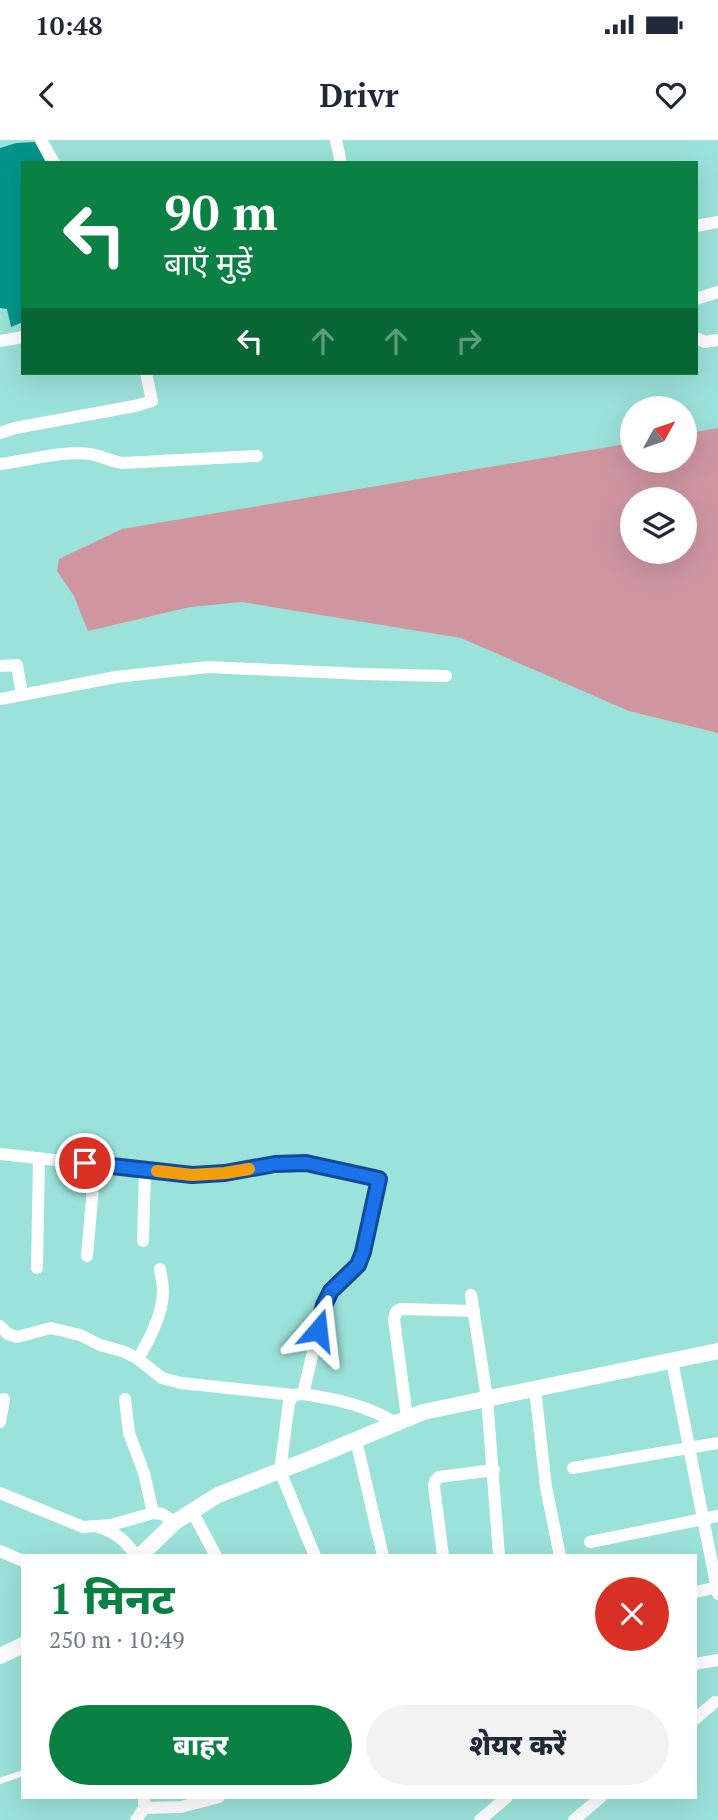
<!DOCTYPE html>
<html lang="hi">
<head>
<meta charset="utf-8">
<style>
  :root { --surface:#fff; --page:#f2f2f3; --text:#1f2937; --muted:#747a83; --accent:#0b8043 }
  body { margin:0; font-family:"PT Serif","Noto Sans Devanagari",serif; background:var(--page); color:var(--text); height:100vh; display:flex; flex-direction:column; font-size:26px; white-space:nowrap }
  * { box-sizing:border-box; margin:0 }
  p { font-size:23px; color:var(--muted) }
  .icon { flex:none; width:38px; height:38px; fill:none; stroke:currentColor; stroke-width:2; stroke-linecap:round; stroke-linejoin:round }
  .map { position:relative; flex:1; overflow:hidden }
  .drawer { position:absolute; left:21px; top:1414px; width:676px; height:245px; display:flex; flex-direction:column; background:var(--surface); border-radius:0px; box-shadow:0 7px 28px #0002 }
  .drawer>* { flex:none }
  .guide { position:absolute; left:21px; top:21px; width:677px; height:214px; border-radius:0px; box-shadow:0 7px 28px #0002; background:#0b8043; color:#fff; overflow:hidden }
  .needle { width:46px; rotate:50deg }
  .controls { position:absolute; left:620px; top:256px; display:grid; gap:14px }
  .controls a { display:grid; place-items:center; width:77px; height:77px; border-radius:50%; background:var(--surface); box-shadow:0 7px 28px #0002; font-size:35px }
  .pin { position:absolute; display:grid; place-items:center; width:60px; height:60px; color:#fff; margin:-30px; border:4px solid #fff; border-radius:50%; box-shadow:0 2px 7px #0007 }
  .me { position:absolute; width:77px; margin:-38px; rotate:17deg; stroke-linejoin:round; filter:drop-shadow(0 0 5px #0008) }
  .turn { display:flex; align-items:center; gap:24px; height:147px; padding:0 28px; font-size:32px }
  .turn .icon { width:91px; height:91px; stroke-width:2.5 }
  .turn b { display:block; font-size:49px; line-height:60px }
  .lanes { display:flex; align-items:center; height:66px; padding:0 28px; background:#0003; justify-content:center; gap:35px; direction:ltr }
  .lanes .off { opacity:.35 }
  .round { display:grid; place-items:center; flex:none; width:74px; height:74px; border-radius:37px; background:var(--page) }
  .overview { display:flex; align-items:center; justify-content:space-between; height:119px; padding:0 28px }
  h1 { font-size:42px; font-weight:800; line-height:52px; color:var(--accent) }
  .action { display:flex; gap:14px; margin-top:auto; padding:14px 28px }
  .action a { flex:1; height:80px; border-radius:42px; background:var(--accent); color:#fff; font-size:28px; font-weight:800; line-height:80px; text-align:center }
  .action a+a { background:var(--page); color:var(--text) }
  .status { display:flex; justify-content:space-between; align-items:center; height:49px; padding:0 35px; background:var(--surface); direction:ltr }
  .status svg { height:19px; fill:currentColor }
  header { display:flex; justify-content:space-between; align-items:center; height:91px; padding:0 28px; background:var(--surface); font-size:32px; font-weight:800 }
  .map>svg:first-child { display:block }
</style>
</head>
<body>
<div class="status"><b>10:48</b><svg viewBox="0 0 49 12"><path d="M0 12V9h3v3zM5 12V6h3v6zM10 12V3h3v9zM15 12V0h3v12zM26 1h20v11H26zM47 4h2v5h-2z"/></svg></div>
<header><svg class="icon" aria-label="back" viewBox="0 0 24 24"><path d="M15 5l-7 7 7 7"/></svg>Drivr<svg class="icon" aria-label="heart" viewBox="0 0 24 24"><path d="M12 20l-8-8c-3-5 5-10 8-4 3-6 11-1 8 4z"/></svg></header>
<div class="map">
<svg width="718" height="1680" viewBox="0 0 718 1680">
  <rect width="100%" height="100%" fill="#9be2da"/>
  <path fill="#cf96a0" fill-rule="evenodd" d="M718,288V593L629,571L461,498L242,462L190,467L88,491L74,456L57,431L59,419L122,389L632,303V320H684V294ZM632,359H684V411H632Z"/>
  <path fill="#04948b" d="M35,2L46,23H23V182L11,187L7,169L0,168V8L16,3Z"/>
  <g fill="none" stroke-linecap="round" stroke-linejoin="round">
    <path stroke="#fff" stroke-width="6" d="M0,1641L23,1633"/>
    <g stroke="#fff" stroke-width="12">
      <path d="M41,0L54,23"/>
      <path d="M336,0L341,23"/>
      <path d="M696,86L718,82"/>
      <path d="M696,159L718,152"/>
      <path d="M696,198L705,202L718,200"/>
      <path d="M0,201L23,197"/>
      <path d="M0,293L15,288L135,266L152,261L146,233"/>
      <path d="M0,324C27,321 63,310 90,314C102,316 110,321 122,323L257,316"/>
      <path d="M0,526L17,525L22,555"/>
      <path d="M0,559L116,537L208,527L363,534L446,536"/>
      <path d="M0,1014L192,1035L225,1033L275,1024L306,1023L379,1039L363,1112L358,1125L331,1151L324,1165L303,1254L294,1255L289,1262L280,1331L315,1416"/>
      <path d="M143,1101L145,1030"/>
      <path d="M87,1116L95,1024"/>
      <path d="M37,1128L39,1018"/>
      <path d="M471,1155L487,1258L499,1416"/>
      <path d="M0,1186L8,1194L17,1197L51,1188L80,1195L100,1205L125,1212L138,1219L162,1238L181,1243L294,1255"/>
      <path d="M138,1219C149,1200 163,1174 163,1151C163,1144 161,1136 160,1129"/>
      <path d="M672,1221L718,1454"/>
      <path d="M535,1249L546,1347L560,1416"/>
      <path d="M303,1254C335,1259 367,1265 395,1283"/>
      <path d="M125,1259L129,1293L144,1333L153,1373"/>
      <path d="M407,1278L394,1179L396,1172L401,1169L474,1171"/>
      <path d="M0,1282L4,1259"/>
      <path d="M356,1300L383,1416"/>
      <path d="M573,1328L718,1303"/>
      <path d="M0,1353L83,1387L111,1385L153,1373L162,1374L175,1382"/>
      <path d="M192,1371L216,1416"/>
      <path d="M98,1387C116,1392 126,1401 136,1416"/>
      <path d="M590,1402L718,1376"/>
      <path d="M0,1411L23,1421"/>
      <path d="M443,1416L434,1346L435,1341L439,1337L494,1330"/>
      <path d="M695,1452L718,1447"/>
      <path d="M695,1524L718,1520"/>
      <path d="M695,1579L715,1562"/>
      <path d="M144,1668L181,1667L219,1657"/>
      <path d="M136,1680L144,1668V1657"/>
      <path d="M480,1680L507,1657"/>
      <path d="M574,1680L601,1657"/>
    </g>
    <g stroke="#fff" stroke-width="16">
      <path d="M140,1416L175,1382L218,1355L310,1319L423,1272L718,1211"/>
      <path d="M0,1516L23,1505"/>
    </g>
  </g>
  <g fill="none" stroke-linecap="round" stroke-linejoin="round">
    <g stroke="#114b97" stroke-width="18">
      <path id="route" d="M85,1023L192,1035L225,1033L275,1024L306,1023L379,1039L363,1112L358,1125L331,1151L324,1165L318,1190"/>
    </g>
    <use href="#route" stroke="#1a73e8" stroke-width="12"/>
    <path stroke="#f59e0b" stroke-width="12" d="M157,1031L192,1035L225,1033L249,1029"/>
  </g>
</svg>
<div class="controls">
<a><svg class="needle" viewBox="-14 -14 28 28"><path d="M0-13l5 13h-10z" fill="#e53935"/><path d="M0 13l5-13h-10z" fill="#747a83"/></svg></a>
<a><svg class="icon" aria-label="layers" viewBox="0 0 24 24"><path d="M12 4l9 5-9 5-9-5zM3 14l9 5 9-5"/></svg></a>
</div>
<div class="pin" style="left:85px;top:1023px;background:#d93025"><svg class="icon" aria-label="arrive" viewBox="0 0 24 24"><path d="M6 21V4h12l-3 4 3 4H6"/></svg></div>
<svg class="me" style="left:318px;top:1190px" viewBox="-20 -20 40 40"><path d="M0-17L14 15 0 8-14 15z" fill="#1a73e8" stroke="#fff" stroke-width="4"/></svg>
<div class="guide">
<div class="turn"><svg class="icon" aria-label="left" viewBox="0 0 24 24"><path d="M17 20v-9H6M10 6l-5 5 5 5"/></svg><div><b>90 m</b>बाएँ मुड़ें</div></div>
<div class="lanes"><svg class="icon" aria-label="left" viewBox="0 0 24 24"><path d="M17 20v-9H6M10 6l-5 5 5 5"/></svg><svg class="icon off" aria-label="ahead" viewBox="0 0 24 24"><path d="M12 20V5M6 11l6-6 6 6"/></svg><svg class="icon off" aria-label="ahead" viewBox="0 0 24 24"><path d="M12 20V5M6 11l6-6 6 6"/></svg><svg class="icon off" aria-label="right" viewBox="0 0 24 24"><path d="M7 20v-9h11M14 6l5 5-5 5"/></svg></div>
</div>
<section class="drawer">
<div class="overview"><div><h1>1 मिनट</h1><p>250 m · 10:49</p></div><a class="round" style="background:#d93025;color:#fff"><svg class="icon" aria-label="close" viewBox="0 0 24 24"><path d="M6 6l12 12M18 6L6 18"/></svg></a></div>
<div class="action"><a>बाहर</a><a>शेयर करें</a></div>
</section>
</div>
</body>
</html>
